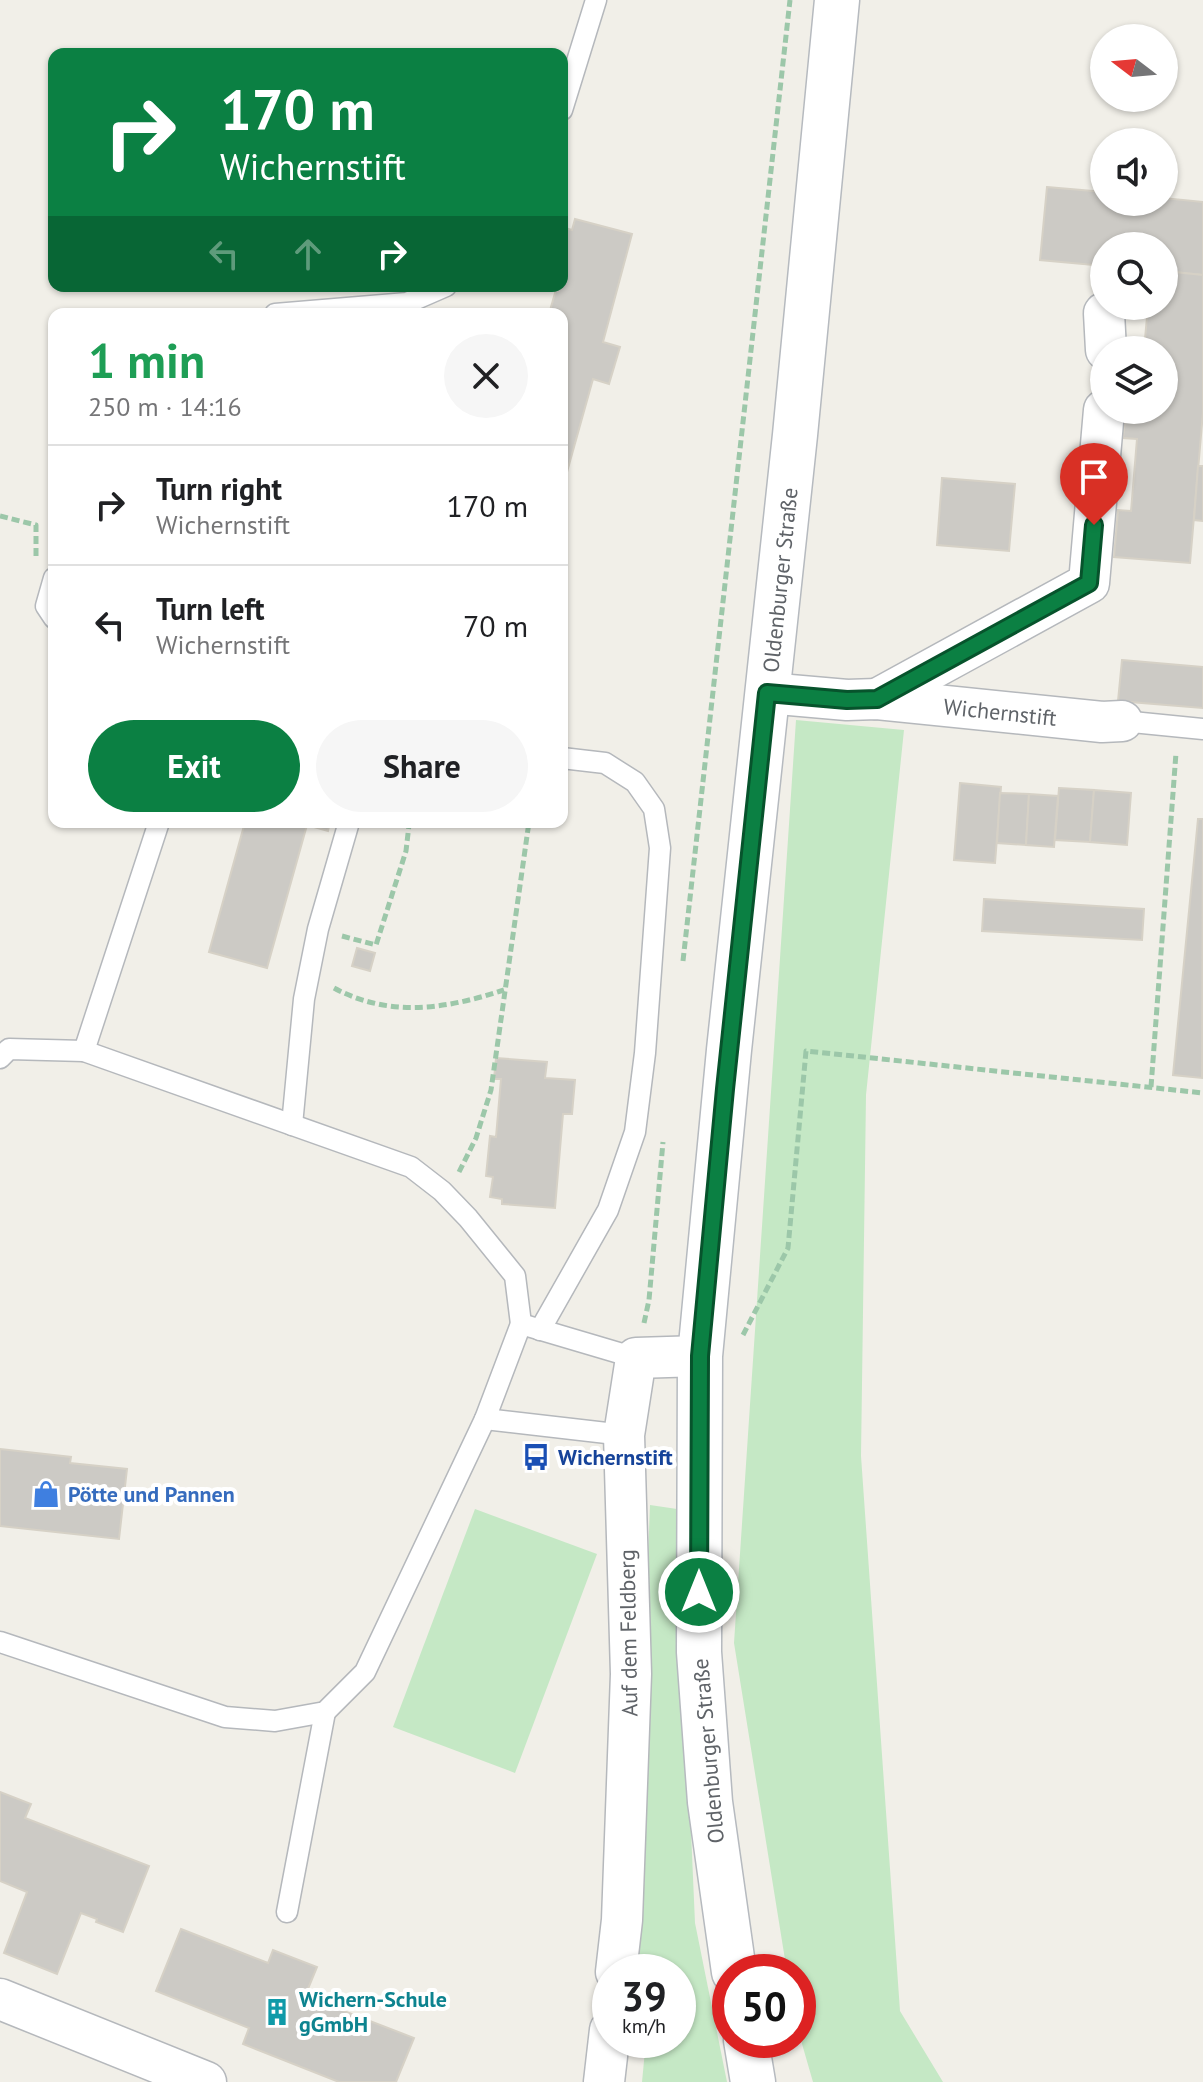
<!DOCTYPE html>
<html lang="en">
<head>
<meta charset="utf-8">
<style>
  :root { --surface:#fff; --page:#f6f6f6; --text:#202124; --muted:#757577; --line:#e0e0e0; --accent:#0b8043 }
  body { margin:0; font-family:"PT Sans",sans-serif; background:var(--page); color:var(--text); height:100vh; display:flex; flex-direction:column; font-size:30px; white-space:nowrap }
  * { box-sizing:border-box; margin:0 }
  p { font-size:26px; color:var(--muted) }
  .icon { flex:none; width:44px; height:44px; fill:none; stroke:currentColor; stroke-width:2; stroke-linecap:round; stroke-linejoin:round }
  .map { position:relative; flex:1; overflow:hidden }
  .drawer { position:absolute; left:48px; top:308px; width:520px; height:520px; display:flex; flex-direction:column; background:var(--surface); border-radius:16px; box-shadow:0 2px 6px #0004 }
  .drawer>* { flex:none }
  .hud { position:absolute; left:48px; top:48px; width:520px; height:244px; border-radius:16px; box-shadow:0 2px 6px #0004; background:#0b8043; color:#fff; overflow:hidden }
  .needle { width:52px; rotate:286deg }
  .fabs { position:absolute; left:1090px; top:24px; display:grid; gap:16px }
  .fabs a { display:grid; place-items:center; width:88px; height:88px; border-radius:50%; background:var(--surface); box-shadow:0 2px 6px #0004; font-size:40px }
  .speed { position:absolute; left:592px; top:1954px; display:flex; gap:16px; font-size:40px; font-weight:700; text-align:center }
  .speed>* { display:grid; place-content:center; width:104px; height:104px; border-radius:50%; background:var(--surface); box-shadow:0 2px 6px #0004; line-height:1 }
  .speed small { font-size:20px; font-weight:400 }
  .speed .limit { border:12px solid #d22; background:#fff; color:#111 }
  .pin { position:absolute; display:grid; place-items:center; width:68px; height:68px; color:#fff; margin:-82px -34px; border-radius:50% 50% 50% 0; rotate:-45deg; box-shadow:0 0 8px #0007 }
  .pin .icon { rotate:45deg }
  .me { position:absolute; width:88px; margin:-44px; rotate:0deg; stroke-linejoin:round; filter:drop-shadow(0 0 6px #0008) }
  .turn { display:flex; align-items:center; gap:28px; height:168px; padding:0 40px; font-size:36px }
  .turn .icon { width:104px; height:104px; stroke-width:2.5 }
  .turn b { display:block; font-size:56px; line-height:68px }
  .lanes { display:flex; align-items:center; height:76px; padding:0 40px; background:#0003; justify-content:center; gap:40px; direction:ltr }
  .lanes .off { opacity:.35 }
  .round { display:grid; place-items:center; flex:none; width:84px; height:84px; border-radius:42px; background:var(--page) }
  .summary { display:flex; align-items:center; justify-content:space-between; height:136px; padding:0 40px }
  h1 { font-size:48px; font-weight:600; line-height:60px; color:#1e9e55 }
  .button { display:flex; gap:16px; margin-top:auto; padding:16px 40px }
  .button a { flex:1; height:92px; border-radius:48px; background:var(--accent); color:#fff; font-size:32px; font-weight:600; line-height:92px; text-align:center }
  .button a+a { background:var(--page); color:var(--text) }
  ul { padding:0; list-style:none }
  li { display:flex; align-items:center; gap:24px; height:120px; padding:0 40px; border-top:2px solid var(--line) }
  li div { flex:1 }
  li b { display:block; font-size:30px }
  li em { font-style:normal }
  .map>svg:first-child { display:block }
</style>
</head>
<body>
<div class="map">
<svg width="1203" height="2082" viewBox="0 0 1203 2082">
  <rect width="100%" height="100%" fill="#f1efe8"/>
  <g fill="#c5e8c5">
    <path d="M796,720L904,730L866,1095L861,1456L900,2011L943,2082H813L798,2030V1972H787L734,1643Z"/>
    <path d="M650,1505L677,1509L695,1923L727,2082H642L646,2040H678V1972H636L633,1955Z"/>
    <path d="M475,1509L597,1554L515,1773L393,1727Z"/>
  </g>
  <g fill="#cccac5" stroke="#d6d1c6" stroke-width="2">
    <path d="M1047,187L1104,192V202H1164V198L1203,202V275L1164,271V246H1104V266L1040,260Z"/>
    <path d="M575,219L632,234L603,342L620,347L609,384L593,379L562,490V314H549L557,286H562V227L572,230Z"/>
    <path d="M1164,271L1203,275V412L1190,563L1114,557L1118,510L1131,511L1137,439L1123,438L1126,410H1164V350H1144L1148,306H1164Z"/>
    <path d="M1198,466H1203V521L1194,520Z"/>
    <path d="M942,478L1015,484L1009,551L937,545Z"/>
    <path d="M1122,660L1203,667V708L1118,701Z"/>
    <path d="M960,783L1001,787L995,863L954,860Z"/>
    <path d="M1059,788L1094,790L1090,842L1055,840Z"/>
    <path d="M1094,790L1131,793L1127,845L1090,842Z"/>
    <path d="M1000,793L1029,794L1026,845L997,843Z"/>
    <path d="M1029,794L1058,796L1054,847L1026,845Z"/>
    <path d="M1198,819H1203L1202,1078L1173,1075Z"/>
    <path d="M245,822H330L328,831L307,825L267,968L209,952Z"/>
    <path d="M984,899L1144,909L1142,940L982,931Z"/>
    <path d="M357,948L375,953L370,971L352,966Z"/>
    <path d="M496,1058L547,1062L545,1078L575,1080L572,1114H563L555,1208L502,1204V1199L490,1197L493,1177L486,1176L490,1136L496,1137L501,1079H494Z"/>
    <path d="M0,1449L71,1457L70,1463L127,1469L119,1539L0,1526Z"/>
    <path d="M0,1792L31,1804L25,1818L149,1866L123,1932L96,1922L97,1919L81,1913L57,1974L4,1953L27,1892L0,1881Z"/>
    <path d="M181,1929L268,1963L273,1950L317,1967L305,1996L414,2038L396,2082H339L243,2044L249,2028L156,1991Z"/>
  </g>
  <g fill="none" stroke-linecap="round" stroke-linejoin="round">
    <g stroke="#b5b8bc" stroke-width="23">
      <g id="service">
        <path d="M562,110L596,0"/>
        <path d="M275,314L407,303L446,286"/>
        <path d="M54,578L46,606L54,618"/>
        <path d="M1122,721L1203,729"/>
        <path d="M84,1051L159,822"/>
        <path d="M0,1058L9,1049L84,1051L411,1167L442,1191L468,1218L515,1276L521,1324"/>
        <path d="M292,1125L304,999L318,929L349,822"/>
        <path d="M540,1330L608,1210L635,1132L645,1053L660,848L654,809L635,782L605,763L562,758"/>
        <path d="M624,1435L485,1419L521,1324L636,1358"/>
        <path d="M0,1642L225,1717L275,1721L325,1712L365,1672L485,1419"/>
        <path d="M287,1912L325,1712"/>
      </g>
    </g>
    <g stroke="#b5b8bc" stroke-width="43">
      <g id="minor">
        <path d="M1104,313L1106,350"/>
        <path d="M767,693L847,700L877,699L1102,722L1122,721"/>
        <path d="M877,699L1089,583L1104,410"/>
        <path d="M616,1972L622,1920L631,1674L624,1435L636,1358L700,1356"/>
        <path d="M0,1999L206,2082"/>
        <path d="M604,2082L610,2030"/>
      </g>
    </g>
    <g stroke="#b6babf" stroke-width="47">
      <g id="secondary">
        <path d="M734,1972L710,1802L699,1652L700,1356L729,1050L795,435L837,0"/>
        <path d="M746,2040L753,2082"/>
      </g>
    </g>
    <g stroke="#9cc7a9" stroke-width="5" stroke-dasharray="8 4" stroke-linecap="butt">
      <path d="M0,516L36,525V558"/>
      <path d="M398,822L409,825L413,822"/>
      <path d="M342,936L376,945L406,851L409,825"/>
      <path d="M683,961L790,0"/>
      <path d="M334,988C390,1018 446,1009 504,990"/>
      <path d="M1151,1087L1176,753"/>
      <path d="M459,1172L476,1138L491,1090L529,822"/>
      <path d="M644,1323L649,1300L663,1142"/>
      <path d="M743,1335L788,1248L806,1051L1203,1093"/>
    </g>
    <use href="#service" stroke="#fff" stroke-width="20"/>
    <use href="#minor" stroke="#fff" stroke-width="40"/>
    <use href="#secondary" stroke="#fff" stroke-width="44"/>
  </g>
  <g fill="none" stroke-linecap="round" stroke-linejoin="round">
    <g stroke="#07532c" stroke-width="20">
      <path id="route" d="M699,1592L700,1356L725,1089L767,693L847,700L877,699L1089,583L1094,525"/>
    </g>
    <use href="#route" stroke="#0b8043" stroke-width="14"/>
  </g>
  <defs>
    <g id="bus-bare" transform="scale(2.16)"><path d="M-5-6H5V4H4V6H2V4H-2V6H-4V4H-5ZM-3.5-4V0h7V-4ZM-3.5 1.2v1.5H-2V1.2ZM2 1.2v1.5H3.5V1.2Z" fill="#1a4fb4" stroke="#fff" stroke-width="2.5" paint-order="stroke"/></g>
    <g id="shop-bare" transform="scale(2.16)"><path d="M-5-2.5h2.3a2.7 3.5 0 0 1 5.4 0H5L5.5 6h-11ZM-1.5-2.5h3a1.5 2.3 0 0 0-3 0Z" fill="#3f7fe0" stroke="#fff" stroke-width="2.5" paint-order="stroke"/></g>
    <g id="building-bare" transform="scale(2.16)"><path d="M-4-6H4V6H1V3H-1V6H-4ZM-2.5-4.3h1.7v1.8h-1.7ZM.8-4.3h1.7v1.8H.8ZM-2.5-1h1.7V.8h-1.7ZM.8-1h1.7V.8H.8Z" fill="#0f9aa8" stroke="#fff" stroke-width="2.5" paint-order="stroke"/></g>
  </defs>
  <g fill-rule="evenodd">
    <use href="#bus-bare" x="536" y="1457"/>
    <use href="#shop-bare" x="46" y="1494"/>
    <use href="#building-bare" x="277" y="2012"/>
  </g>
  <g text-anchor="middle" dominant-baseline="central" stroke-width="8" stroke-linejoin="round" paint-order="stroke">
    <g font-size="22" fill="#5f6368" stroke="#fff">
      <text transform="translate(780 580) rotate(-84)">Oldenburger Straße</text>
      <text transform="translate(1000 712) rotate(6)">Wichernstift</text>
      <text transform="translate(628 1633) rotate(-91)">Auf dem Feldberg</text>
      <text transform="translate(708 1751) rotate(-95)">Oldenburger Straße</text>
    </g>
    <g font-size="22" font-weight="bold" fill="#164399" stroke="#fff" text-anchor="start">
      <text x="558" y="1457">Wichernstift</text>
    </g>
    <g font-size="22" font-weight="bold" fill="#366cbe" stroke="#fff" text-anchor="start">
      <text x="68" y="1494">Pötte und Pannen</text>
    </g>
    <g font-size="22" font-weight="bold" fill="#0d838f" stroke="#fff" text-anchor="start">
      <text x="299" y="1999">Wichern-Schule<tspan x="299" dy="25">gGmbH</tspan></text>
    </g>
  </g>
</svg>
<div class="fabs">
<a><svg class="needle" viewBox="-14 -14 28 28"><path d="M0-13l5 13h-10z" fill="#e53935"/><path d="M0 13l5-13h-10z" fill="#757577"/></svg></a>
<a><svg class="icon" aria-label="sound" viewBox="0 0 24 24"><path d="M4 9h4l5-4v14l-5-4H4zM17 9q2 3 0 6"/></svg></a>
<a><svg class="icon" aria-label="search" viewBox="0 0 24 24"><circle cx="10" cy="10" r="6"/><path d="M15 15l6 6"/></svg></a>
<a><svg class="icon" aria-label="layers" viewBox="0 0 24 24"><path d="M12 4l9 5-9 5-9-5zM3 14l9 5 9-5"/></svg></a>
</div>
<div class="speed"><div>39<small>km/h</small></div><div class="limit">50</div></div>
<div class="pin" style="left:1094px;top:525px;background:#d93025"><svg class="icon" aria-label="arrive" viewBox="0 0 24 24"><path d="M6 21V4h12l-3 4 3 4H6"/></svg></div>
<svg class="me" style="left:699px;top:1592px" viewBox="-20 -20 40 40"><circle r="17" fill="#0b8043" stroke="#fff" stroke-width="3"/><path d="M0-11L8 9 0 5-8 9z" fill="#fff"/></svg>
<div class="hud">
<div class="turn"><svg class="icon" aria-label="right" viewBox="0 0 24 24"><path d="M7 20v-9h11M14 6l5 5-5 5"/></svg><div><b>170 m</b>Wichernstift</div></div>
<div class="lanes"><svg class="icon off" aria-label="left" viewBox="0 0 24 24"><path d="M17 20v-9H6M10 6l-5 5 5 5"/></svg><svg class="icon off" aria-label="ahead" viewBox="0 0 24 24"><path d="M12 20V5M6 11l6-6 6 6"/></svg><svg class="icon" aria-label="right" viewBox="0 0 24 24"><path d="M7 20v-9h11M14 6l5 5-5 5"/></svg></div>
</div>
<section class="drawer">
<div class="summary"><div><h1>1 min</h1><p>250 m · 14:16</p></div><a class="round"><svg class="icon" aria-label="close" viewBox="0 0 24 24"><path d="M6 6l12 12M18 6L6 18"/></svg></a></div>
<ul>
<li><svg class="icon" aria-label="right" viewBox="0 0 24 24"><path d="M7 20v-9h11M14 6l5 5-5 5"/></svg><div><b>Turn right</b><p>Wichernstift</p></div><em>170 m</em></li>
<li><svg class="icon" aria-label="left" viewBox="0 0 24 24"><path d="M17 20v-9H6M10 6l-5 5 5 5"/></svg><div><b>Turn left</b><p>Wichernstift</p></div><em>70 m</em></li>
</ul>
<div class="button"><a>Exit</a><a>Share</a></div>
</section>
</div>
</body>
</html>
